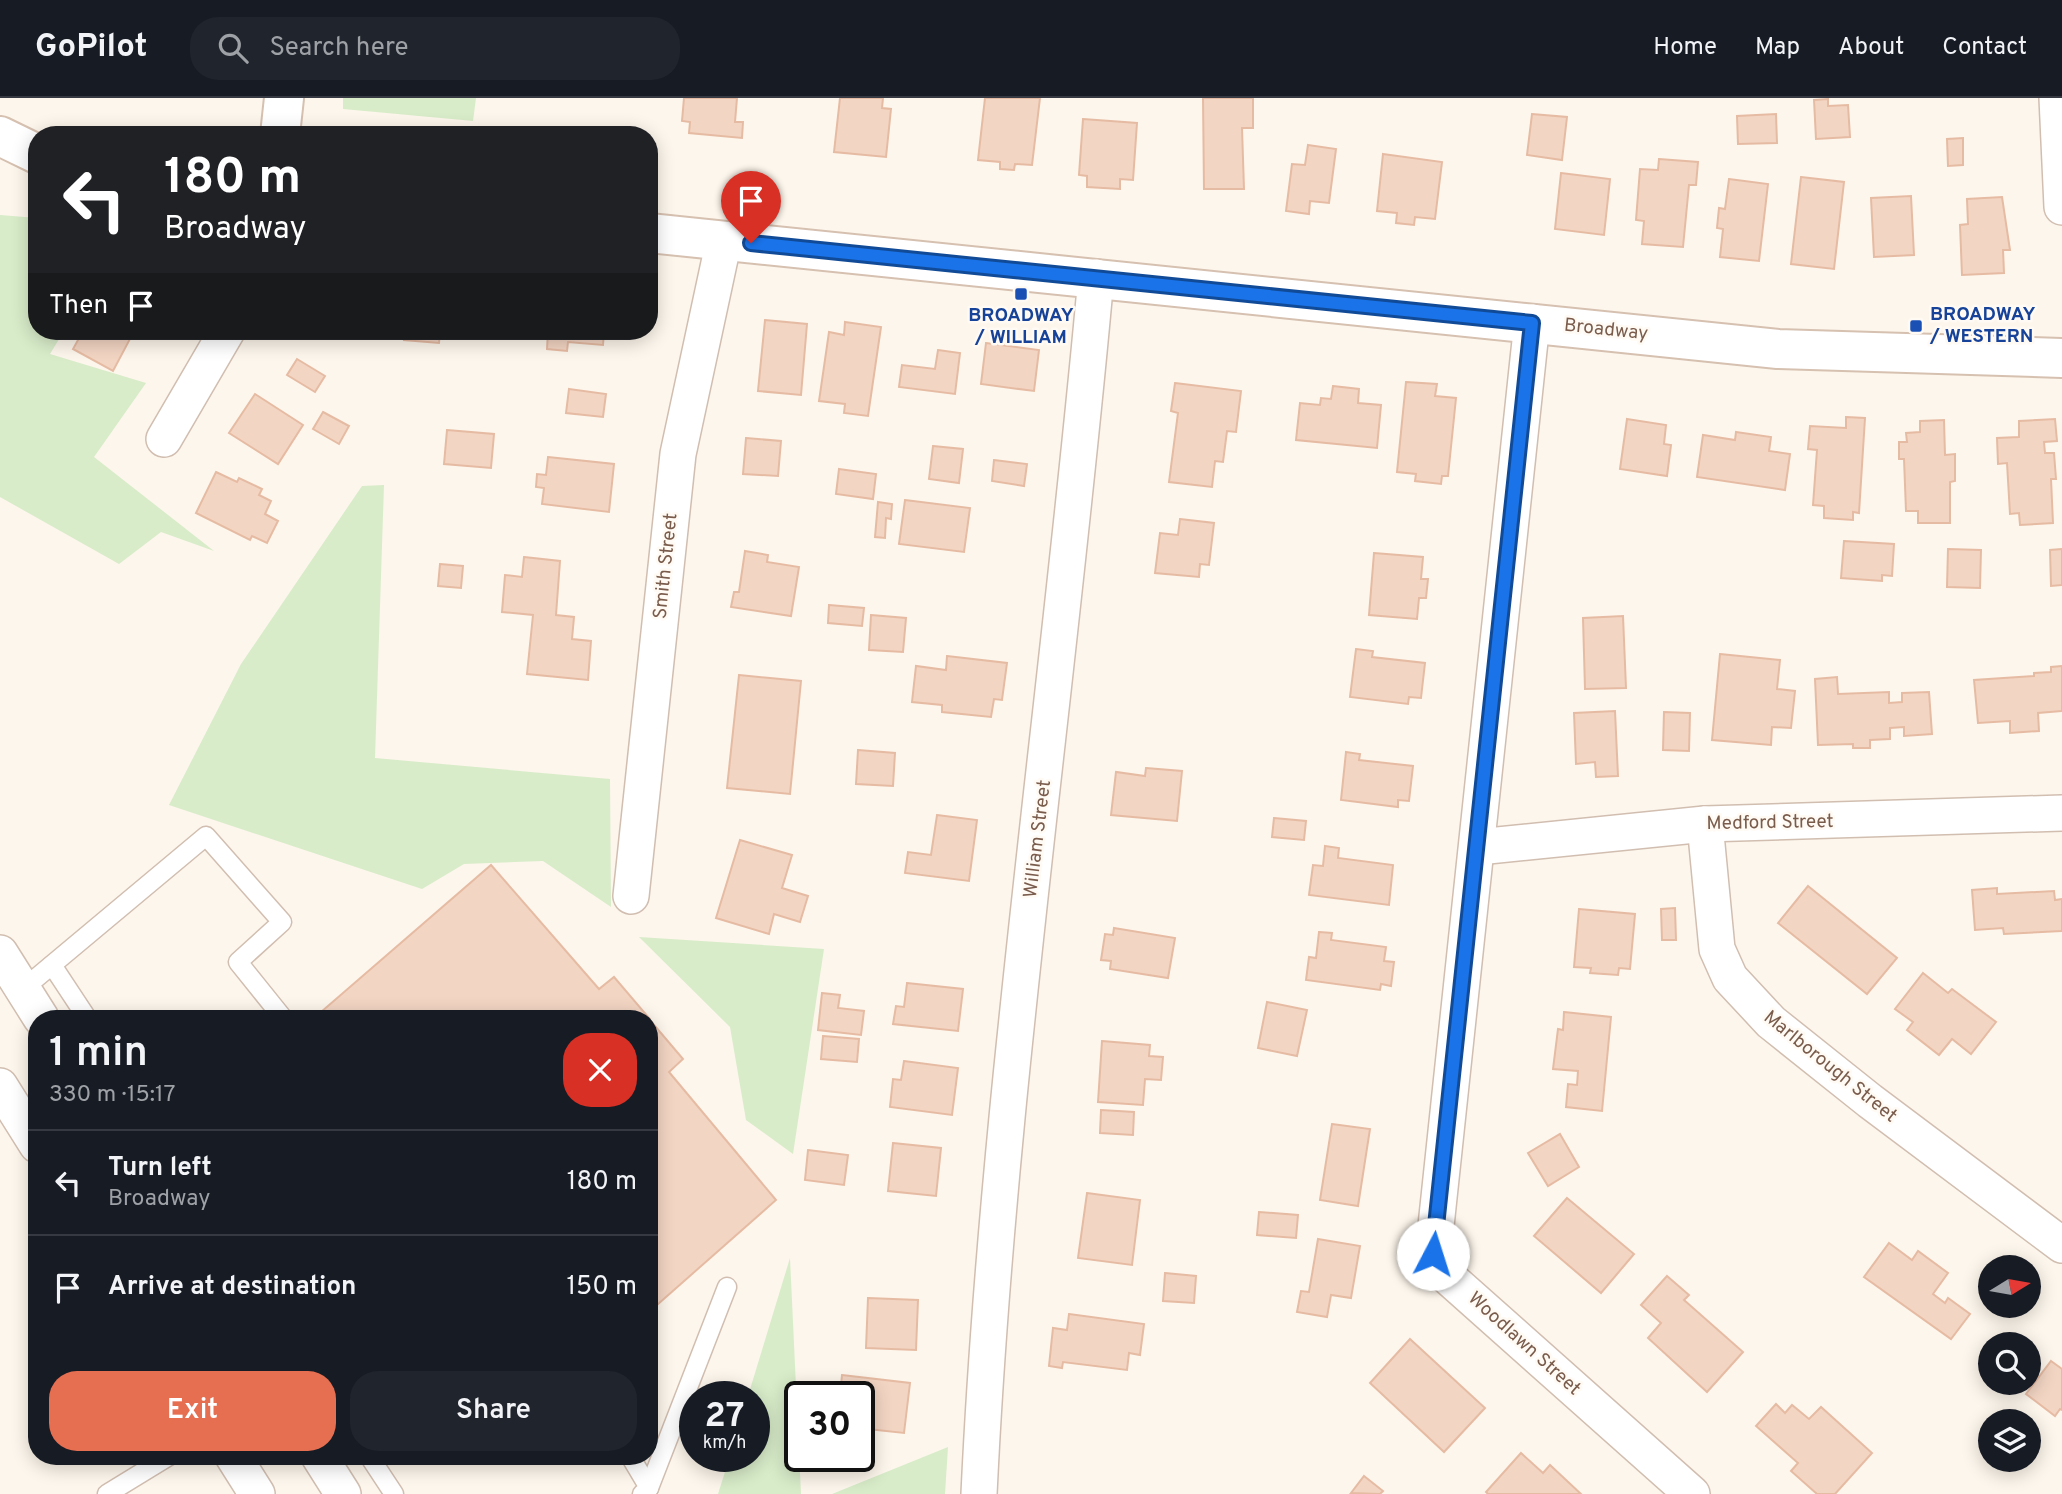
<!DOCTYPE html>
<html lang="en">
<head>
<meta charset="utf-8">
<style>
  :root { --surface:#171b24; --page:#20242c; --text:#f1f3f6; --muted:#9ea1a6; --line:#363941; --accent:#e76f51 }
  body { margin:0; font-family:Overpass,sans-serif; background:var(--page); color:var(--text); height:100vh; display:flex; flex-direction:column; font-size:26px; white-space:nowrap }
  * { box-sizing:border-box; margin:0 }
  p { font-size:23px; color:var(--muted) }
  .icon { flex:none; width:38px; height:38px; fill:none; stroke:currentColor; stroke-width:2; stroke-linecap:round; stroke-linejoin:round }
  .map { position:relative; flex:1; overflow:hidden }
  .side { position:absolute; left:28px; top:912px; width:630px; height:455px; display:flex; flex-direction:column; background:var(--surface); border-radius:28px; box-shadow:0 4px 18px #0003 }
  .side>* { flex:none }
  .guide { position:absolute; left:28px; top:28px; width:630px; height:214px; border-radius:28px; box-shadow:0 4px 18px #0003; background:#202124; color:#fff; overflow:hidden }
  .needle { width:46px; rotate:79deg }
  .fabs { position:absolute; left:1978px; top:1157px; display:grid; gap:14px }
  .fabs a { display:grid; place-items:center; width:63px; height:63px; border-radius:50%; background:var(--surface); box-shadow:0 4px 18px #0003; font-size:35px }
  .speed { position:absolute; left:679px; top:1283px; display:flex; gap:14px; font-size:35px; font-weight:700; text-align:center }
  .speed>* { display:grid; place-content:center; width:91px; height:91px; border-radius:50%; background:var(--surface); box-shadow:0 4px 18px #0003; line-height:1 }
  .speed small { font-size:18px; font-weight:400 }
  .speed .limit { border:4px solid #111; border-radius:10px; background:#fff; color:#111 }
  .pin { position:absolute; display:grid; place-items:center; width:60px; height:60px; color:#fff; margin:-72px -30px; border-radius:50% 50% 50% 0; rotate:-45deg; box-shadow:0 0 7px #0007 }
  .pin .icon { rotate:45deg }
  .me { position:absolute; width:77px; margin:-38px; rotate:5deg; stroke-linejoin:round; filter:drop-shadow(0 0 5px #0008) }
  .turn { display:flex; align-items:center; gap:24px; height:147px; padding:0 21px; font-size:32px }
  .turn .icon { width:91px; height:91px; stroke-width:2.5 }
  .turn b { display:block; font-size:49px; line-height:60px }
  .then { display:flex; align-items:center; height:66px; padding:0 21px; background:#0003; gap:14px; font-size:26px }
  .round { display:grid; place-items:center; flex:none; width:74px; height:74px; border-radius:28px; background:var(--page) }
  .head { display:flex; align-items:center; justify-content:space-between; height:119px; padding:0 21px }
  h1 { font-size:42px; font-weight:600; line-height:52px }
  .primary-button { display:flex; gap:14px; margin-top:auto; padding:14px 21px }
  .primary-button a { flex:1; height:80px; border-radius:28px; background:var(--accent); color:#fff; font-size:28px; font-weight:600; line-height:80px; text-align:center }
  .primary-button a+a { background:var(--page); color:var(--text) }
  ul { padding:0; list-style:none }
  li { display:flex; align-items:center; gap:21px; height:105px; padding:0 21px; border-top:2px solid var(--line) }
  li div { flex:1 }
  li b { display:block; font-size:26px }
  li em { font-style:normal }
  header { display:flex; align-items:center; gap:42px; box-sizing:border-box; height:98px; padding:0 35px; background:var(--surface); border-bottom:2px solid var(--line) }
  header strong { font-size:33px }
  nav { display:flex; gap:38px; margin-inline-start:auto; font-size:24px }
  .search { width:490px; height:63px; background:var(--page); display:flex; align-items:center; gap:18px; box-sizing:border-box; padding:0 24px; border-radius:28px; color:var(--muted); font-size:26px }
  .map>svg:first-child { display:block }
</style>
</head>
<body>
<header>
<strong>GoPilot</strong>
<div class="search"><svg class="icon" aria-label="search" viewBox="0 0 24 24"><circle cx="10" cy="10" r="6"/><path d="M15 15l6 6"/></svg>Search here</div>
<nav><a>Home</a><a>Map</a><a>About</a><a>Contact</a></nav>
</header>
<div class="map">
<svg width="2062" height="1396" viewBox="0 0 2062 1396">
  <rect width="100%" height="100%" fill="#fdf6ec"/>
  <g fill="#d8ecc9">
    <path d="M343,0H476L473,23L343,11Z"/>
    <path d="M0,117L37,120V233H64L50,256L146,285L94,359L214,453L161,434L119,466L0,399Z"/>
    <path d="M384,387L375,660L610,681L611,809L543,763L464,766L422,791L169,707L241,566L362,388Z"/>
    <path d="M639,839L824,851L793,1056L746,1022L730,929Z"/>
    <path d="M790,1160L801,1396H718L730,1358H754V1298H748Z"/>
    <path d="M948,1349L945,1396H832Z"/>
  </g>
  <g fill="#f3d5c3" stroke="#e6bba3" stroke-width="2">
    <path d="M684,0H737L735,24H743L742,40L689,35L690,24L682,23Z"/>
    <path d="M840,0H883L882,10L891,11L886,59L834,54Z"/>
    <path d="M985,0H1040L1032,67L1015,66L1014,72L1000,71V64L978,62Z"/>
    <path d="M1203,0H1253V30H1242L1244,91H1204Z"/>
    <path d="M1828,1V8L1848,7L1850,39L1816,41L1814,2Z"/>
    <path d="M1532,16L1567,19L1562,62L1527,57Z"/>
    <path d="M1776,16L1777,45L1738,46L1737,18Z"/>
    <path d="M1083,21L1137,25L1133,82L1120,81V91L1087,89V78L1079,77Z"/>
    <path d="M1963,40V67L1948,68L1947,41Z"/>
    <path d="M1308,47L1336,51L1329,105L1310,103L1309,116L1286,113L1292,66L1305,67Z"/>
    <path d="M1383,56L1442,64L1435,121L1415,119L1414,127L1396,125L1397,115L1377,113Z"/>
    <path d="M1659,61L1698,64L1696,87H1689L1683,149L1642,146L1644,123L1636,122L1640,71L1658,72Z"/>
    <path d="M1561,75L1610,81L1604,137L1555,131Z"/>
    <path d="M1801,79L1844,84L1834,171L1791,166Z"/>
    <path d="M1729,81L1768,86L1759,163L1720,159L1723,131L1717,130L1719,110L1725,111Z"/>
    <path d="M1911,98L1914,157L1874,159L1871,100Z"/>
    <path d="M2002,99L2010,152H2003L2004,175L1962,177L1960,127L1968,126L1967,101Z"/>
    <path d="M765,222L807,226L801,297L758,293Z"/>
    <path d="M845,224L881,229L868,318L844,315L845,306L819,303L829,234L844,237Z"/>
    <path d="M83,233H120L131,239L113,273L73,251Z"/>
    <path d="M405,233H440L439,245L404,242Z"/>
    <path d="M548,233H604L603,247L568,244L567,253L547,251Z"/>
    <path d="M986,245L1039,252L1034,293L981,286Z"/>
    <path d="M938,252L960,255L955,296L899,289L902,267L935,271Z"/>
    <path d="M297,261L325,278L315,294L287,277Z"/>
    <path d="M1406,284L1437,286L1435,298L1456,300L1448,378H1442L1441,386L1415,383L1416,376L1397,374Z"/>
    <path d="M1175,285L1241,293L1236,334L1227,333L1223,364L1215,363L1212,389L1169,384L1178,315L1171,313Z"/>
    <path d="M1333,288L1359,291L1358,305L1381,307L1377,350L1296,342L1300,305L1320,307L1321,300L1331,301Z"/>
    <path d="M569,291L606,296L603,319L566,315Z"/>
    <path d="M255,296L303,327L278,366L229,335Z"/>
    <path d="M323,314L349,328L339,346L313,331Z"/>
    <path d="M1846,319L1865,320L1859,415L1853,414V422L1824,420V408L1813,407L1817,352L1808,351L1810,328L1846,330Z"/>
    <path d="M1627,321L1666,327L1664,346L1671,347L1667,378L1620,371Z"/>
    <path d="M2055,321L2057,343L2044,344L2045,355H2054L2056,381H2051L2053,425L2020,427L2019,415L2010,416L2007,365L1998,366L1997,340L2019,339V323Z"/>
    <path d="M1944,322L1945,357L1955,356V383L1950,384V425H1918V413H1906L1904,361H1899V344H1907L1906,335L1920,334V323Z"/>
    <path d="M447,332L494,336L491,370L444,366Z"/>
    <path d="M1736,334L1771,339L1769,353L1790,356L1785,392L1697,379L1703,337L1735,342Z"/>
    <path d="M746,340L781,343L778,378L743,376Z"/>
    <path d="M933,348L963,351L959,385L929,381Z"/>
    <path d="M548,359L614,366L609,414L542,406L544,390L536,389L537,376L546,377Z"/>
    <path d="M994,362L1027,366L1024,388L992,383Z"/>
    <path d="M839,371L876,376L873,401L836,396Z"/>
    <path d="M216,374L237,384L239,380L262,391L259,397L271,403L265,416L278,423L267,445L252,438L250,442L196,415Z"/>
    <path d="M905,402L970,410L964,454L899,446Z"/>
    <path d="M878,404L892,406L891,421L886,420L885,440L875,439Z"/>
    <path d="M1180,421L1214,425L1209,467L1200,466L1199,479L1155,475L1160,435L1178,437Z"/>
    <path d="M1844,443L1894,446L1892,478L1882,477V483L1841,480Z"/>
    <path d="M1948,451L1981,452L1980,490L1947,489Z"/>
    <path d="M2062,451V487L2051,488L2050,452Z"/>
    <path d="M745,453L768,457L767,464L799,469L791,518L731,509L734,494H739Z"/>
    <path d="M1374,455L1423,459L1421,481H1428L1426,500H1419L1417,521L1369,517Z"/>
    <path d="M524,459L560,463L556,517L574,519L572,541L591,543L588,582L527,576L533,517L502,514L505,477L522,479Z"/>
    <path d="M440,466L463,468L461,490L438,488Z"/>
    <path d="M829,507L864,510L862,528L828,525Z"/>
    <path d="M871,517L906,520L903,554L869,552Z"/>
    <path d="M1623,518L1626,590L1585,591L1583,520Z"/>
    <path d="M1356,551L1373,553L1372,559L1425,565L1421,600L1409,599L1408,606L1350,599Z"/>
    <path d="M1720,556L1780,562L1777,591L1795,593L1791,630L1772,629L1771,647L1712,642Z"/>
    <path d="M947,558L1007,565L1002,602L994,601L991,619L942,614V607L912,604L916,568L946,572Z"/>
    <path d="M2062,568V613L2038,615L2039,633L2010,635V623L1978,625L1974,582L2034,578V575L2051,574V569Z"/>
    <path d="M739,577L801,583L790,696L727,690Z"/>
    <path d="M1837,579L1838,596L1889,594V605L1902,604V595L1929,594L1932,636L1904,638V629L1890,630V641L1870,642V650H1853V646L1818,647L1815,581Z"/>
    <path d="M1615,613L1618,678L1596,679L1595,664L1576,666L1574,615Z"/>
    <path d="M1664,614L1690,615L1689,653L1663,652Z"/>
    <path d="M858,652L895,655L893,688L856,686Z"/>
    <path d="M1346,654L1360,656L1359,662L1413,668L1409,703L1398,702V709L1341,702Z"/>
    <path d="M1146,670L1182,673L1177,723L1111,717L1116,674L1145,678Z"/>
    <path d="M937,717L977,722L969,783L905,775L908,754L931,757Z"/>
    <path d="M1274,720L1306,723L1304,742L1272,739Z"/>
    <path d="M740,742L792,757L782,790L808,798L800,824L774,816L769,836L716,820Z"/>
    <path d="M1325,748L1339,750L1338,760L1393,767L1389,807L1309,797L1313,767L1323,768Z"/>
    <path d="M491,767L599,891L614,879L649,920H327L321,914Z"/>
    <path d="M1808,788L1897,860L1867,896L1778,825Z"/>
    <path d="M1997,790V796L2054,793L2055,802L2062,801V833L2004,836L2003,830L1975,832L1972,792Z"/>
    <path d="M1675,810L1676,842H1662L1661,811Z"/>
    <path d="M1579,811L1635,816L1630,871L1619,870L1618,877L1590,875L1591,870L1574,869Z"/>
    <path d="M1114,830L1175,840L1168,880L1110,871L1111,863L1101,862L1105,836L1113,837Z"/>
    <path d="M1319,834L1332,835L1331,842L1386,849L1384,863L1394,864L1391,888L1381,886L1380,892L1306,882L1309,859L1316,860Z"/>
    <path d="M1923,875L1948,895L1952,891L1996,924L1971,956L1952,941L1939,957L1907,932L1913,924L1895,911Z"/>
    <path d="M907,885L963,891L958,933L893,926L896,908L904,909Z"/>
    <path d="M822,895L840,897L838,910L864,913L861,937L818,932Z"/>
    <path d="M1267,904L1307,912L1297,958L1258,950Z"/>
    <path d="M1564,914L1611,919L1602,1013L1566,1009L1568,986L1577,987L1578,973L1553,971L1558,931L1563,932Z"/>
    <path d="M649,921L683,961L669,974L776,1102L649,1214Z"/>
    <path d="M823,938L859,941L857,964L821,961Z"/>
    <path d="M1102,943L1150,947L1149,958L1163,959L1161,982L1145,981L1143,1007L1098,1004Z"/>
    <path d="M904,963L958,970L952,1017L890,1009L893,981L901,982Z"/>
    <path d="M1101,1012L1134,1014L1133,1037L1100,1035Z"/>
    <path d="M1332,1026L1370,1031L1358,1108L1320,1102Z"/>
    <path d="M1560,1036L1579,1069L1548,1088L1528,1055Z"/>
    <path d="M893,1045L941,1050L936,1098L888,1093Z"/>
    <path d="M808,1052L848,1057L844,1087L805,1082Z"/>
    <path d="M1087,1095L1140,1102L1132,1167L1078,1160Z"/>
    <path d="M1567,1100L1634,1156L1601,1195L1534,1138Z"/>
    <path d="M1259,1114L1298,1117L1296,1140L1257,1137Z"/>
    <path d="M1318,1141L1360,1148L1351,1200L1331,1197L1327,1219L1297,1214L1301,1193L1309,1194Z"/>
    <path d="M1889,1145L1912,1162L1918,1153L1948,1175L1933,1196L1945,1205L1948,1200L1970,1216L1951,1241L1864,1179Z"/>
    <path d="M1165,1175L1196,1178L1194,1205L1163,1203Z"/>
    <path d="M1667,1178L1689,1197L1684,1202L1743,1254L1707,1294L1648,1240L1661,1225L1641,1207Z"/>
    <path d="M868,1200L918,1202L916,1252L866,1250Z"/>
    <path d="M1069,1216L1144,1226L1140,1257L1129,1255L1127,1272L1063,1264L1062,1270L1049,1268L1053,1230L1067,1232Z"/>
    <path d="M1410,1241L1485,1310L1444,1354L1370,1285Z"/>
    <path d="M2051,1263L2062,1271V1312L2060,1311L2055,1318L2026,1296Z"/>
    <path d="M842,1277L910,1285L904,1335L859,1330V1298H840Z"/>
    <path d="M1776,1306L1785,1315L1792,1307L1809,1321L1821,1309L1872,1355L1835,1396H1817L1791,1373L1798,1365L1756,1328Z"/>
    <path d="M1521,1355L1543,1375L1550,1367L1581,1396H1488L1486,1394Z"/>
    <path d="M1364,1378L1383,1393L1380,1396L1351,1395Z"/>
  </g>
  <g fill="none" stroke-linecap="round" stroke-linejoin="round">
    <g stroke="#d1beb0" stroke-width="21">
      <g id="lane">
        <path d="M52,867L87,920"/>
        <path d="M23,891L206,738L282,824L238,864L283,920"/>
        <path d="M369,1358L394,1396"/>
        <path d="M630,1358L649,1390L642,1396"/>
        <path d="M649,1390L727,1189"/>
        <path d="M107,1396L169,1358"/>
      </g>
    </g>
    <g stroke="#d1beb0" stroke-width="38">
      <g id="street">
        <path d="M2057,0L2062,109"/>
        <path d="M1532,224L1433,1156L1447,1178L1692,1396"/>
        <path d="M164,341L227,233"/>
        <path d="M1705,726L1717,851L1730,880L1771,924L1870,1003L2062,1147"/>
        <path d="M1478,749L1705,726L2062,715"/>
        <path d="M631,798L678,356L724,142"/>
        <path d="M0,855L41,920"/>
        <path d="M0,988L37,1047"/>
        <path d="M233,1358L257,1396"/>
        <path d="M319,1358L343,1396"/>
        <path d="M979,1396C998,992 1060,585 1096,179"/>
      </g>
    </g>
    <g stroke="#d6c0b0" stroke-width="42">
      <g id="secondary">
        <path d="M280,37L284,0"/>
        <path d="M0,38L37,56"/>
        <path d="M649,135L1778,251L2062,260"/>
      </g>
    </g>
    <use href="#lane" stroke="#fff" stroke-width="18"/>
    <use href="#street" stroke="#fff" stroke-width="35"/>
    <use href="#secondary" stroke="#fff" stroke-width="38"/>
  </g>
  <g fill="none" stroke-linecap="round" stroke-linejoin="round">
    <g stroke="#114b97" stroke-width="18">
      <path id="route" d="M751,145L1532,225L1433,1156"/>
    </g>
    <use href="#route" stroke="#1a73e8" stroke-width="12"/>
  </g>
  <g fill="#1a4fb4" stroke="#fffaf3" stroke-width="2.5">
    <rect x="1014" y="189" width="14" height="14" rx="3.5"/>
    <rect x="1909" y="221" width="14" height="14" rx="3.5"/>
  </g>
  <g text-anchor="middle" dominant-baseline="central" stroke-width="5" stroke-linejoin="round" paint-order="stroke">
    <g font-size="19" font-weight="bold" fill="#164399" stroke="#fffaf3" text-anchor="start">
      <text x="1930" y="217">BROADWAY<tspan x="1930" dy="22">/ WESTERN</tspan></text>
      <text x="1021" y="218" text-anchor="middle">BROADWAY<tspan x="1021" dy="22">/ WILLIAM</tspan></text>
    </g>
    <g font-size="19" fill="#7a5c4d" stroke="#fffaf3">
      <text transform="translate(1606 232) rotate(6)">Broadway</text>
      <text transform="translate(666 468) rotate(-84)">Smith Street</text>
      <text transform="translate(1770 725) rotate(-1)">Medford Street</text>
      <text transform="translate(1038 741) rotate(-83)">William Street</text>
      <text transform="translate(1830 969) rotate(39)">Marlborough Street</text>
      <text transform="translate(1524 1246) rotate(42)">Woodlawn Street</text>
    </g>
  </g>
</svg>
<div class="fabs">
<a><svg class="needle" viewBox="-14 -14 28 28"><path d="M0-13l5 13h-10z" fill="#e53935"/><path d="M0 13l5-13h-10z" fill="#9ea1a6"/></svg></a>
<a><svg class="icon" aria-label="search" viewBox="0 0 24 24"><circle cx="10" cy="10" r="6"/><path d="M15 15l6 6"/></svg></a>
<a><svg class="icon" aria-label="layers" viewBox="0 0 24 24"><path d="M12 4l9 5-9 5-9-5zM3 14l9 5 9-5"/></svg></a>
</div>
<div class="speed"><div>27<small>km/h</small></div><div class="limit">30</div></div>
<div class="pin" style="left:751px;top:145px;background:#d93025"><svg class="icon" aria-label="arrive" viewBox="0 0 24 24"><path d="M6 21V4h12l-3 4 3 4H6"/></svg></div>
<svg class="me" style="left:1433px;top:1156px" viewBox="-20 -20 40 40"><circle r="19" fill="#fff"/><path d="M0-13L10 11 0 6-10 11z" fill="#1a73e8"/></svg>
<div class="guide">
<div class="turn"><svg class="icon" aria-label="left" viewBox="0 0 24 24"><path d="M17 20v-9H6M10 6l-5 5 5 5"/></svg><div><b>180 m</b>Broadway</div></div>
<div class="then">Then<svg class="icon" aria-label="arrive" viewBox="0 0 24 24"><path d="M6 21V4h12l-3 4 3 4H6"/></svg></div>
</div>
<section class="side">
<div class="head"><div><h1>1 min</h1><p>330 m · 15:17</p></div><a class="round" style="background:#d93025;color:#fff"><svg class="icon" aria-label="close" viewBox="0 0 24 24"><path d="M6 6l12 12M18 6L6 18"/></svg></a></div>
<ul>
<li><svg class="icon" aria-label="left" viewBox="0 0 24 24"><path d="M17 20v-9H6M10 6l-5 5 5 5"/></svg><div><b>Turn left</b><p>Broadway</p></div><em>180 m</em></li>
<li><svg class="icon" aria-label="arrive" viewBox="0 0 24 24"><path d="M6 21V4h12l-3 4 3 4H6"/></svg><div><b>Arrive at destination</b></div><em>150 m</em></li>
</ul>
<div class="primary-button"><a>Exit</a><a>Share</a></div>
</section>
</div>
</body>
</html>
